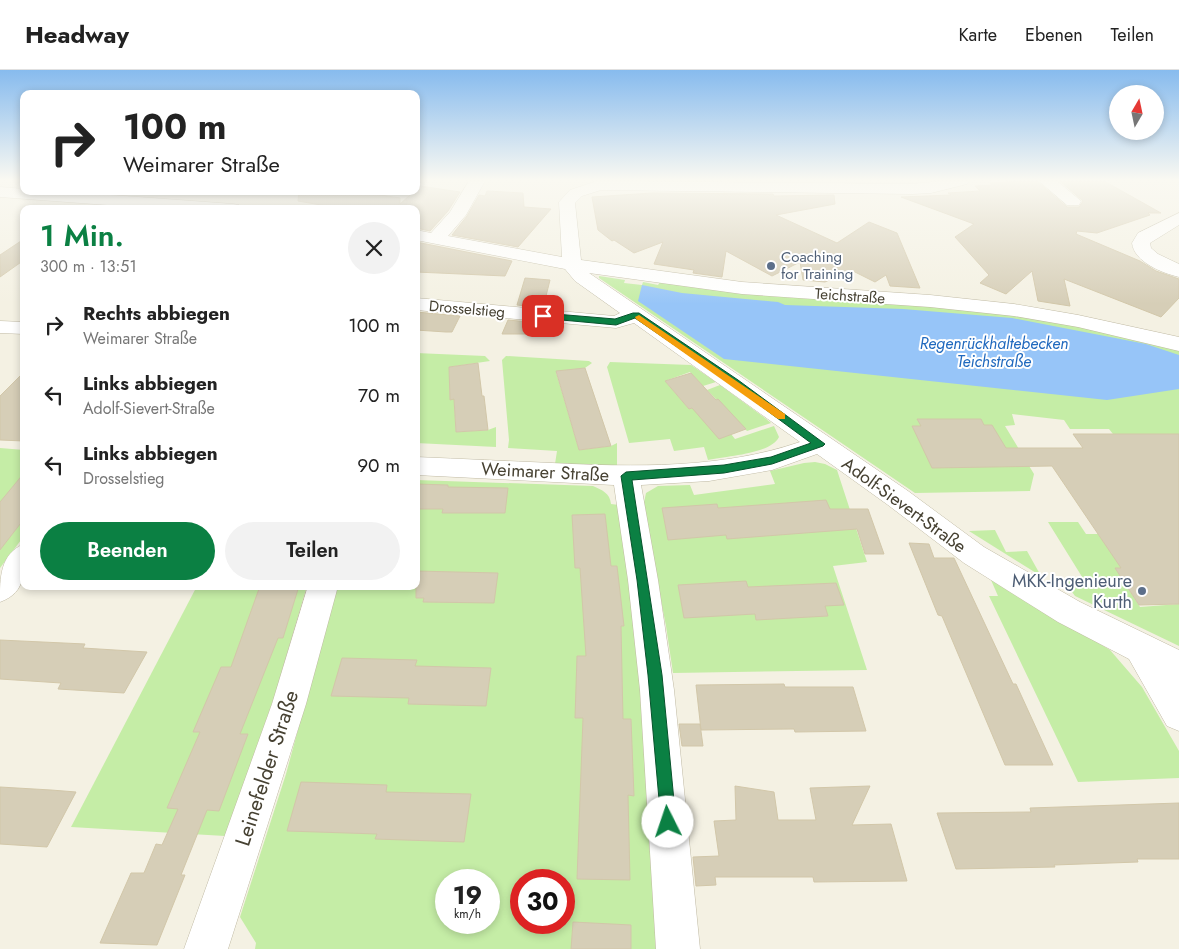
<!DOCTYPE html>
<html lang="de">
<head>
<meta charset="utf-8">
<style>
  :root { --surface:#fff; --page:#f2f2f2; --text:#222; --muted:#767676; --line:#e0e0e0; --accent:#0b8043 }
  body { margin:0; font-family:Jost,sans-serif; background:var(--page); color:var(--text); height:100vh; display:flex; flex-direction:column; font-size:19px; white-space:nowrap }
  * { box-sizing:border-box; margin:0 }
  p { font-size:16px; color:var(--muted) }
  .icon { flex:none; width:28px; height:28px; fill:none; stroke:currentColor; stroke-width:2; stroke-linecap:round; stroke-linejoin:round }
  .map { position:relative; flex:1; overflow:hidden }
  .side { position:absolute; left:20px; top:135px; width:400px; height:385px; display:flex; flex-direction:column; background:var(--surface); border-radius:10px; box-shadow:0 2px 8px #0003 }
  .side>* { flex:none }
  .top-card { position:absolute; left:20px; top:20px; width:400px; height:105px; border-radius:10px; box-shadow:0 2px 8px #0003; background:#fff; color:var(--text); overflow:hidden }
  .needle { width:32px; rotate:9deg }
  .controls { position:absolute; left:1109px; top:15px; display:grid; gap:10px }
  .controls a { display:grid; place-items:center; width:55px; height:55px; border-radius:50%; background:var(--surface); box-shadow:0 2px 8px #0003; font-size:25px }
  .speed { position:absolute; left:435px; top:799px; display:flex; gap:10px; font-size:25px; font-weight:700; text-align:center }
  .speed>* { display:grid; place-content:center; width:65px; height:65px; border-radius:50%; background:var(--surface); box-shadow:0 2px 8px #0003; line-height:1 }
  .speed small { font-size:12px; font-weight:400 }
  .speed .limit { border:8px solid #d22; background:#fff; color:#111 }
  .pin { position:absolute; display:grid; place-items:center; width:42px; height:42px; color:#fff; margin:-21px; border-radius:10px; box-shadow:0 2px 8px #0006 }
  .me { position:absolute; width:55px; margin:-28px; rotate:356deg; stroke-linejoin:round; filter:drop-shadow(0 0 4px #0008) }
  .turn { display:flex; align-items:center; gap:18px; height:105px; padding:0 20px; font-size:22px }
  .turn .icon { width:65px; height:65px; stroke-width:2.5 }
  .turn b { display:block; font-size:35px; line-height:42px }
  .round { display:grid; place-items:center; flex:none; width:52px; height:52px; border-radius:26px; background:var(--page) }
  .summary { display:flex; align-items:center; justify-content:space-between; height:85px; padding:0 20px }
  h1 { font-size:30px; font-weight:600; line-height:38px; color:var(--accent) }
  .action { display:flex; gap:10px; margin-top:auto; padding:10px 20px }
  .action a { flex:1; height:58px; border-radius:30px; background:var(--accent); color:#fff; font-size:20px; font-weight:600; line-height:58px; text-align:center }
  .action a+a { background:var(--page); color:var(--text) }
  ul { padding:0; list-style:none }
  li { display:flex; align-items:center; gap:15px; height:70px; padding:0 20px }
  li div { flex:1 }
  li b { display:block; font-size:19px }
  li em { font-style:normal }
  header { display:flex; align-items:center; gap:30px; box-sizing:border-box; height:70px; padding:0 25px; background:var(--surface); border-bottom:1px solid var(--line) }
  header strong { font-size:24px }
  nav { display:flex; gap:28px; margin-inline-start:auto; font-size:18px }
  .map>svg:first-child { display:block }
</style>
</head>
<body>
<header>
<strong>Headway</strong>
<nav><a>Karte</a><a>Ebenen</a><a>Teilen</a></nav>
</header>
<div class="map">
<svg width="1179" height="879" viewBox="0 0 1179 879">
  <rect width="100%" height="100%" fill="#f4f1e3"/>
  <g fill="#c5eda6" fill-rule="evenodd">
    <path d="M599,206L625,210L624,213L642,215L643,212L658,215L660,212C833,227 1011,232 1179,281V364H1113L1109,359H1070L1064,350L1012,344L1015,355L1005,356L1034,404L1030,421L915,423L599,208Z"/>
    <path d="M416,283L485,286L490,291L449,297L450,329H454L456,362L488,360L496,357V377L416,373Z"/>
    <path d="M506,286L589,291L592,293L585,298L556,302L579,380L611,376L617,373V396L555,394L557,381L508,378L509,370L502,290Z"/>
    <path d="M610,292L691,295L716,312L703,316L690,302L665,311L689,339L692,338L731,364L735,369L774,356L779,367C771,384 726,386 708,390L704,377L674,381L670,369L629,373L607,297Z"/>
    <path d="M720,315L765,348L771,353L747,361L707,320Z"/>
    <path d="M0,378L24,380V466L0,498Z"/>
    <path d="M815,392L825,394L837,400L867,492L833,496L867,600L673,603L666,556L643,437L646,423L658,416L690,415L694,425L775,414L770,401L804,393Z"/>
    <path d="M416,410L593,416C602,420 610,423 611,434L619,435L643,625L656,879H255L256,873L240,847L286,704L337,516H416ZM446,810H489V852H446ZM521,810H564V852H521Z"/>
    <path d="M1048,452H1078L1086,464H1098L1123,498L1116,499L1140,537L1179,534V576L1075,526L1064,511L1084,510Z"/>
    <path d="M995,460L1006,482L1027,481L1041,506L969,461Z"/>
    <path d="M991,510H994L1110,580L1142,617L1179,681V708L1078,712L989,526H998Z"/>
    <path d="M197,516H307L274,628L225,766L71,757Z"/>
  </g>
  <path fill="#97c5f8" d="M642,215L682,223L778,232L785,235L903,239L1012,248L1146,274L1179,285V319L1107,330L724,289L638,231Z"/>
  <g fill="#d6ceb7" stroke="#d2c7a9">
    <path d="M1022,111H1037L1067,137H1079L1083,131L1060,111H1104L1161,143H1148L1150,145L1097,163L1077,161L1076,164L1140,191L1156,201L1179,209V228L1161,247L1064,209L1070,236L1038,231L1032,201L1006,224L980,213L989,205L955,167L974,154L901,127L951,125L948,123L980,121L975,116L992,115L990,113Z"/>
    <path d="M420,116L460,122L448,141L430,161L416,158V139H344L298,131L299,121H354L400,128V134Z"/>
    <path d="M487,121L523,123L524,137L551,139L518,177L452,165L467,146L479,125L485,126Z"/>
    <path d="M652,123L773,124L774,126L834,125L835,134L776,145L837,173L869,152L897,163L920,218L890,216L886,205L875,212L851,200L825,212L803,210L800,192L772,206L726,181L722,207L693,203L694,200L654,194L663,172L634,183L614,170L612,171L598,160L592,127Z"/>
    <path d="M24,169V190L0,207V185Z"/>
    <path d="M416,172L512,191L505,206L416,202Z"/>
    <path d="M525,208L550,210L543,238L517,235Z"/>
    <path d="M416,242L460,246L452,262H446L416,260Z"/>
    <path d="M508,250L540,253L536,264H502Z"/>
    <path d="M478,293L482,326H484L488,360L456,362L454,329L450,330L449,297Z"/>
    <path d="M585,298L611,376L579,380L556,301Z"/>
    <path d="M24,302V371L0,370V326Z"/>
    <path d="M691,303L716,330L718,329L746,359L719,369L692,338L689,339L665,311Z"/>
    <path d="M917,349H981L984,355H992L1006,378H1083L1073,364H1179V534L1139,535L1115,498H1121L1052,396L932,398L912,356H921Z"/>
    <path d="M24,403V449L0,480V432Z"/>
    <path d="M416,414L448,415V417L508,418L505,443H442L443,439H416Z"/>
    <path d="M826,430L830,439H868L884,484H865L857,459L727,469L726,465L668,470L662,438L717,434L718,438Z"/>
    <path d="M605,444L611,496H617L624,556H621L623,649H631L634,726L628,725L630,810L577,809L583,648H575L577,586H586L580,498H575L572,445Z"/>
    <path d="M909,473L929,474L934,488H954L1013,614H1016L1053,695H1005L942,546L938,545Z"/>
    <path d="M416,501L498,503L494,533L423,532L424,528H416Z"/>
    <path d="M746,511L748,517L836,513L844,535L825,536L828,546L756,550L755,544L684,548L678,515Z"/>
    <path d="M260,516H299L283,568H278L240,664H248L219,741L207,740L181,805H185L157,875L100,873L131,803H144L156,774L162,775L178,739L167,738L200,662H193L221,597H231Z"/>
    <path d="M0,570L85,574L83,578L147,582L124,623L58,619L61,613L0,609Z"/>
    <path d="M342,588L417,590L415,596L491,598L486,636L408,634L409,628L331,626Z"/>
    <path d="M784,614L785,617H853L866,661L795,662L794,659L701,660L696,615Z"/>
    <path d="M679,654H700L703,676H682Z"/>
    <path d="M301,712L387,715L386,722L471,724L464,772L375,769L377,764L287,761Z"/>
    <path d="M735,716L774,722L778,750H816L810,718L870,716L852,755L891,754L907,811L814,812L813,807H715L716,815L696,816L693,787L719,786L714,751L736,750Z"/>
    <path d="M0,717L51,720L76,722L47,777L0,774Z"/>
    <path d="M1179,733V789H1137L1138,792L1054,795L1055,797L956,799L937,743L1031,742L1030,738Z"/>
    <path d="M573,852L631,855V879H571Z"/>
  </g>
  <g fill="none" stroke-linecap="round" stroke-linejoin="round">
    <g stroke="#c0baa4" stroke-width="1">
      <g id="minor">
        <path d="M469,111H485L466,145L448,166L562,187L559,132L570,120L597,111L912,114L941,111H969L967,114L931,123L912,124L601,120L582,126L575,133L581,190L742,212L930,225L1014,234L1078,245L1179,267V281L1078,257L1014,246L930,237L742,224L589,203L908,421L984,477L1080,532L1179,580V661L1167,656L1129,589L1058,552L964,493L888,435L817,384L772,400L709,411L641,415L658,510L674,620L700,879H656L640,620L628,510L614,415L416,405V387C462,389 507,391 552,393C635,397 721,399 800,372L634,253L616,258L416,240V228L614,246L620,243L575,211L565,199L416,170V160L431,163L450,142Z"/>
        <path d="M1039,111H1057L1081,131L1079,135H1067Z"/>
        <path d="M0,117L24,119V121H57L233,134L239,135L241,139H161L0,127Z"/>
        <path d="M1179,143V155L1150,173L1151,178L1158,184L1179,194V207C1162,203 1134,192 1132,173L1138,163Z"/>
        <path d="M0,251L24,252V264L0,263Z"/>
        <path d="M24,474C24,499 28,522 0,532C0,507 0,484 24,474Z"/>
        <path d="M308,516H338L306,634L228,879H184L272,634Z"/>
      </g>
    </g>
    <use href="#minor" fill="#fff" fill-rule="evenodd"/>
  </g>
  <linearGradient id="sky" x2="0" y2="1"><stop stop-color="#87bbee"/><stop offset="0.47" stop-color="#faf9f2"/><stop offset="1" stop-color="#faf9f2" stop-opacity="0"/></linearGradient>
  <rect width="1179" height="234" fill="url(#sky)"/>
  <path fill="#0b8043" stroke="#07532c" d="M543,243L615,249L633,243H639L738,310L825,374L823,376L772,394L724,403L632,410L662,605L676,752L674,758L668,760L663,758L661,752L648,605L637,510L621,406L626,402L724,395L771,387L811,373L731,314L635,248L616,255L540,248L539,246Z"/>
  <path fill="#f59e0b" d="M639,245L785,344V349H778L636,249L635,247Z"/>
  <g fill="#5c6f8a" stroke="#fff" stroke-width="2">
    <circle cx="771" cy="196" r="5"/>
    <circle cx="1142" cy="521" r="5"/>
  </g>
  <g text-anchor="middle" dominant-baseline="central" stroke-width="4" stroke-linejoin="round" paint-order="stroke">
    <g font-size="15" fill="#4e5e75" stroke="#fff" text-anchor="start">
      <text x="781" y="187">Coaching<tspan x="781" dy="17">for Training</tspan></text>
    </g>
    <g font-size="15" fill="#464132" stroke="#fff">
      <text transform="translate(850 226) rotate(4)">Teichstraße</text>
      <text transform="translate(467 239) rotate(5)">Drosselstieg</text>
    </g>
    <g font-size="16" font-style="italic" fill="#2069be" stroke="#fff">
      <text x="994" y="273">Regenrückhaltebecken<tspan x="994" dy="18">Teichstraße</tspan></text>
    </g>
    <g font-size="18" fill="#464132" stroke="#fff">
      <text transform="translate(545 402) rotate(3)">Weimarer Straße</text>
      <text transform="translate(904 435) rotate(36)">Adolf-Sievert-Straße</text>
    </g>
    <g font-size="18" fill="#4e5e75" stroke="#fff" text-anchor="end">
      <text x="1132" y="511">MKK-Ingenieure<tspan x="1132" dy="21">Kurth</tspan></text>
    </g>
    <g font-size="21" fill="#464132" stroke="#fff">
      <text transform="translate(267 698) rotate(-72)">Leinefelder Straße</text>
    </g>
  </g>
</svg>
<div class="controls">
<a><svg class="needle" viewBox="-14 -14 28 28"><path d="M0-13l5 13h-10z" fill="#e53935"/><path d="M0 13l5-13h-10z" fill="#767676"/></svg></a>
</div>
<div class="speed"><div>19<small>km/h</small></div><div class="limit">30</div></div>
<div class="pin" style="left:543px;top:246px;background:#d93025"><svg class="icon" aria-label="arrive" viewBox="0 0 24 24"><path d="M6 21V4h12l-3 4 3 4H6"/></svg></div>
<svg class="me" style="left:668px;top:752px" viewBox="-20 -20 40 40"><circle r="19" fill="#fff"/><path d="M0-13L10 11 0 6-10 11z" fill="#0b8043"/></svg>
<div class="top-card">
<div class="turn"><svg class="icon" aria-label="right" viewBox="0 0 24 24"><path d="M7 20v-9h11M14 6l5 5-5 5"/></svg><div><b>100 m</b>Weimarer Straße</div></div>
</div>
<section class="side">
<div class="summary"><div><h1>1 Min.</h1><p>300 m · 13:51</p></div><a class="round"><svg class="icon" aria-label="close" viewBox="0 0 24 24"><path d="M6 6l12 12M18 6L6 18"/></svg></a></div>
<ul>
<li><svg class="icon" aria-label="right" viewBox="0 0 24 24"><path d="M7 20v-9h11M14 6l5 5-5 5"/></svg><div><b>Rechts abbiegen</b><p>Weimarer Straße</p></div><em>100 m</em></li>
<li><svg class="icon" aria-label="left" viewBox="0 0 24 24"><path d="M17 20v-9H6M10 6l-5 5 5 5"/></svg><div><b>Links abbiegen</b><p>Adolf-Sievert-Straße</p></div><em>70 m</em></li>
<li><svg class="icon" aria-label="left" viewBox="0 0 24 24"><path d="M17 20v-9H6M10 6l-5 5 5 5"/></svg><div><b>Links abbiegen</b><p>Drosselstieg</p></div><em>90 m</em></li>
</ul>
<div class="action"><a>Beenden</a><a>Teilen</a></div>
</section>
</div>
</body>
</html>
